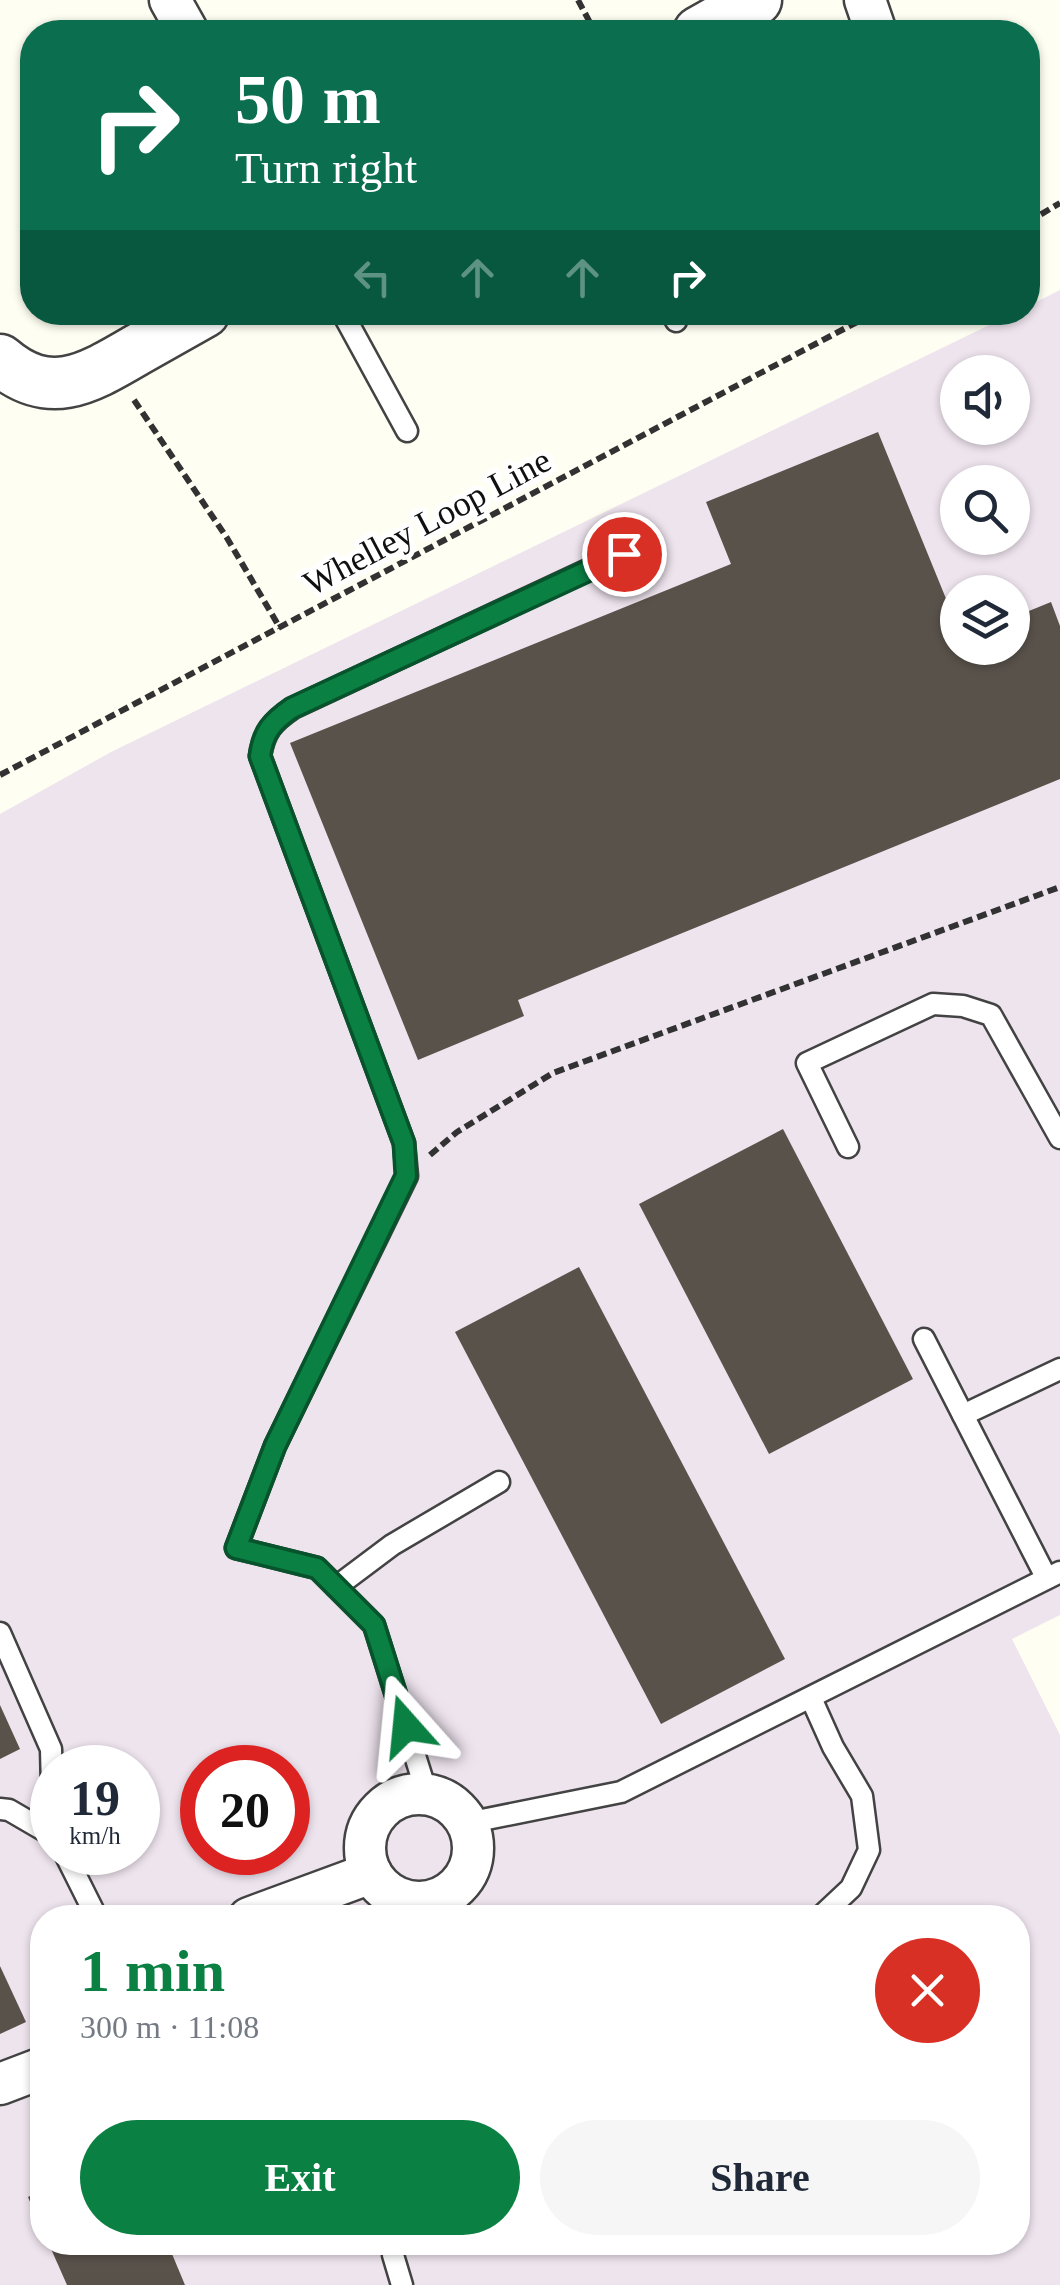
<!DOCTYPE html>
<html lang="en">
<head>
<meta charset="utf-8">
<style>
  :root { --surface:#fff; --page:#f6f6f7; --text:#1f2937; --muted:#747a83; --accent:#0b8043 }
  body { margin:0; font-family:"Times New Roman",serif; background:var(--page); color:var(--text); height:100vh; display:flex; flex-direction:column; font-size:38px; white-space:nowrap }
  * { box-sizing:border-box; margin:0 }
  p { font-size:32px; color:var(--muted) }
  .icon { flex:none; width:55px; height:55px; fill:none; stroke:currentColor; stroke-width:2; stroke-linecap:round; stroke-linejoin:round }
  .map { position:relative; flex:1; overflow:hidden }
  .side { position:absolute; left:30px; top:1905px; width:1000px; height:350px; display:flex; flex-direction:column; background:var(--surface); border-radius:40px; box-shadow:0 2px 8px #0004 }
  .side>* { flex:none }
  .guide { position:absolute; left:20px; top:20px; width:1020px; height:305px; border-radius:40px; box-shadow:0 2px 8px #0004; background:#0b6e4f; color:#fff; overflow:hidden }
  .fabs { position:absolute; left:940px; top:355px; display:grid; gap:20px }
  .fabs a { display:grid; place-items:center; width:90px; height:90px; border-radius:50%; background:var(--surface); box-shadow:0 2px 8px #0004; font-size:50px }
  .speed { position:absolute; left:30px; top:1745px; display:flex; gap:20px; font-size:50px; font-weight:700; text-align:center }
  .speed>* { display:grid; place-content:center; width:130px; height:130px; border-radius:50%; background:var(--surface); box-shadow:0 2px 8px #0004; line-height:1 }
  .speed small { font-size:25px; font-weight:400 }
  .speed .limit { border:15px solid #d22; background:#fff; color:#111 }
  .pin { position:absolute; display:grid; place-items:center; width:85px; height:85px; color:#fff; margin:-42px; border:5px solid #fff; border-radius:50%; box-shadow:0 2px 10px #0007 }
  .me { position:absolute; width:110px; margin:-55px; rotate:342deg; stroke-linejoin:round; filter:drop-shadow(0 0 8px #0008) }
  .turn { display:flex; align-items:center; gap:35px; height:210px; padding:0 50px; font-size:45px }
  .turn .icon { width:130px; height:130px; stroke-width:2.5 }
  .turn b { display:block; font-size:70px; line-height:85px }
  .lanes { display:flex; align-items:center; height:95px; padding:0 50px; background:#0003; justify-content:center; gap:50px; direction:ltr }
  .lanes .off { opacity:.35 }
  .round { display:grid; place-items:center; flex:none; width:105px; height:105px; border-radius:52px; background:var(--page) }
  .headline { display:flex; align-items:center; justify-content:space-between; height:170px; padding:0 50px }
  h1 { font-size:60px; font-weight:800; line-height:75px; color:var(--accent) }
  .action { display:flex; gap:20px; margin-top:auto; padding:20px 50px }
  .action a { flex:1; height:115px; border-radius:60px; background:var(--accent); color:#fff; font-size:40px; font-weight:800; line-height:115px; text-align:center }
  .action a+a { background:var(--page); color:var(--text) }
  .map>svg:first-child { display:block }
</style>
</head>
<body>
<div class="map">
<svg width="1060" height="2285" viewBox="0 0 1060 2285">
  <rect width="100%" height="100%" fill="#fffef2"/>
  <path fill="#eee4ee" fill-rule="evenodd" d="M1060,290V1615L1012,1639L1060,1735V2285H0V814L111,752L1014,313L1028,312V306ZM958,372H1012V428H958ZM958,482H1012V538H958ZM958,592H1012V648H958ZM52,1768H138V1852H52ZM202,1768H288V1852H202ZM42,1918H1018V2242H42Z"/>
  <g fill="#59524b">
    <path d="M878,432L958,628V648H1012V618L1051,602L1060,626V779L518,1000L524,1016L418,1060L290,743L731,564L706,502Z"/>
    <path d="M783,1129L913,1379L769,1454L639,1204Z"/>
    <path d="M579,1267L785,1659L661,1724L455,1332Z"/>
    <path d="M0,1705L20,1749L0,1759Z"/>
    <path d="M0,1966L26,2022L0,2034Z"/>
    <path d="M42,2190V2230L28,2197Z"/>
    <path d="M48,2242H167L185,2285H67Z"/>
  </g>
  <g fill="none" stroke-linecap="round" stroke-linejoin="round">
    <g stroke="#434343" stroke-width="25">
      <g id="service">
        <path d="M342,312L407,431"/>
        <path d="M671,312L676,321"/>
        <path d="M848,1147L807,1063L933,1004L963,1006L991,1015L1060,1138"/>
        <path d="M924,1339L1046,1577"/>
        <path d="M963,1415L1060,1369"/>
        <path d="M336,1587L392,1545L499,1482"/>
        <path d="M0,1633L51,1749L52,1788"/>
        <path d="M811,1698L833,1747L862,1796L869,1850L851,1888L819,1918"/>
        <path d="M427,1794L374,1625L317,1568L236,1548L275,1446L407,1176L404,1143L260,756C264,732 272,722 293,708L624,553"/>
        <path d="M0,1809L9,1810L52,1835"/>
        <path d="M467,1823L621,1792L1060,1572"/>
        <path d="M64,1852L97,1918"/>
        <path d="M443,1896L459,1918"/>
        <path d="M394,2242L393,2255L402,2285"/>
      </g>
    </g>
    <g stroke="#434343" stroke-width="45">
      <g id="minor">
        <path d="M170,0L188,32"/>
        <path d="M865,0L876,32"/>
        <circle cx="419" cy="1848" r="54"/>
        <path d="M249,1918L371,1873"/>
        <path d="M0,2084L42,2068"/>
      </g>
    </g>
    <g stroke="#434343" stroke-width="55">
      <g id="tertiary">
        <path d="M699,32L756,0"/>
        <path d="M0,360C49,402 87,379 135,351C158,338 181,325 204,312"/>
      </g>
    </g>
    <g stroke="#323232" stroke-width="6" stroke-dasharray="10 5" stroke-linecap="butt">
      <path d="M578,0L595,32"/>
      <path d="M1028,222L1060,203"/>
      <path d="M134,400L227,538L280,628"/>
      <path d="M0,775L876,312"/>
      <path d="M430,1155L457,1132L553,1073L1060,887"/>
    </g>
    <use href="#service" stroke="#fff" stroke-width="20"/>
    <use href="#minor" stroke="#fff" stroke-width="40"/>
    <use href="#tertiary" stroke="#fff" stroke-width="50"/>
  </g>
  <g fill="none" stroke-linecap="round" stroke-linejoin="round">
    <g stroke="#07532c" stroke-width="25">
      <path id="route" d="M406,1726L374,1625L317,1568L236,1548L275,1446L406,1176L404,1143L260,756C263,732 272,722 292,708L624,554"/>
    </g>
    <use href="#route" stroke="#0b8043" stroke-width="18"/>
  </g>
  <g text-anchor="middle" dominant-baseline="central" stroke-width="10" stroke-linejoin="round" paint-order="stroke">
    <g font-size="35" fill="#101010" stroke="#fff">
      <text transform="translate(427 522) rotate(-28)">Whelley Loop Line</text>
    </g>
  </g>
</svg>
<div class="fabs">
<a><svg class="icon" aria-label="sound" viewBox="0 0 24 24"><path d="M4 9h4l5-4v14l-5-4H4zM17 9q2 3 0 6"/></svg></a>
<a><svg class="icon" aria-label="search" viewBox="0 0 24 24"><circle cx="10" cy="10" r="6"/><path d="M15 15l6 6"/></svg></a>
<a><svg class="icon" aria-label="layers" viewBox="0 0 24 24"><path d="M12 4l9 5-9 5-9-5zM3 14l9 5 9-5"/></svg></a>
</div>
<div class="speed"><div>19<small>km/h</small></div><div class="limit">20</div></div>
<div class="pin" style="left:624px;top:554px;background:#d93025"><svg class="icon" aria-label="arrive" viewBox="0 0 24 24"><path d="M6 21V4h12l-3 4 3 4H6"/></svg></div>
<svg class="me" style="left:406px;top:1726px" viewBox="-20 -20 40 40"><path d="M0-17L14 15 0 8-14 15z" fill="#0b8043" stroke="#fff" stroke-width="4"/></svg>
<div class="guide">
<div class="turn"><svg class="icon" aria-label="right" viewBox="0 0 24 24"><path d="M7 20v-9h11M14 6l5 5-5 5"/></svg><div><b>50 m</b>Turn right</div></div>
<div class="lanes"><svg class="icon off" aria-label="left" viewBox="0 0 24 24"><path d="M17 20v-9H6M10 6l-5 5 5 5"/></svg><svg class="icon off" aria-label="ahead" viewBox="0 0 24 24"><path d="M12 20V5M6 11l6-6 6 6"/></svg><svg class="icon off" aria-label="ahead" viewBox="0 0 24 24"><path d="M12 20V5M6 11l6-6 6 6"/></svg><svg class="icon" aria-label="right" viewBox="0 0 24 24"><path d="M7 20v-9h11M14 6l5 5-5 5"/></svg></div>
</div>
<section class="side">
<div class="headline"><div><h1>1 min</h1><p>300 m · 11:08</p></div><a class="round" style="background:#d93025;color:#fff"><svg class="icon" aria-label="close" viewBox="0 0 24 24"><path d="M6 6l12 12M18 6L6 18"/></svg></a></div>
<div class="action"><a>Exit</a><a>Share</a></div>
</section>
</div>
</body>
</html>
